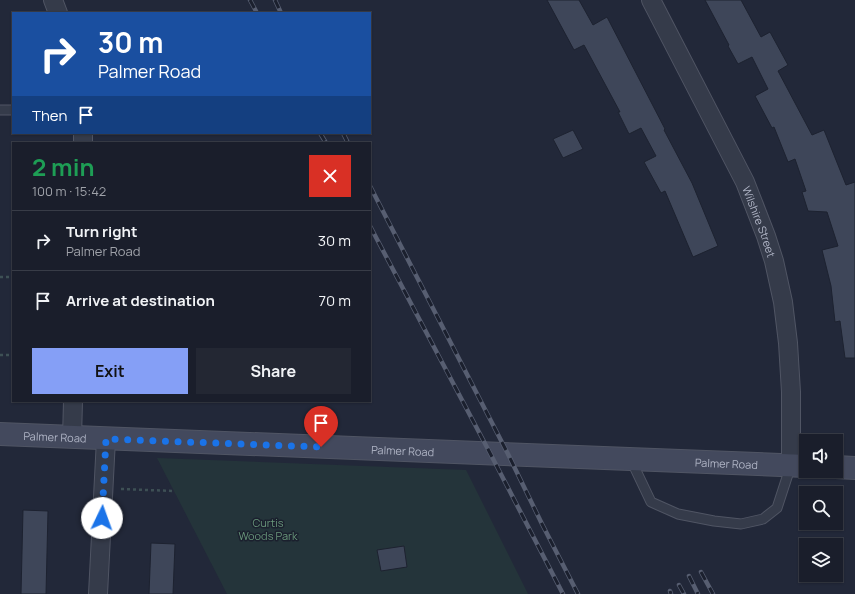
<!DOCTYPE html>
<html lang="en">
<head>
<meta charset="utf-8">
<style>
  :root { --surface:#1a1e2b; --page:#232733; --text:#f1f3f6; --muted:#9fa2a9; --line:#383c47; --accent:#859ff6 }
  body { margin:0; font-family:Manrope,sans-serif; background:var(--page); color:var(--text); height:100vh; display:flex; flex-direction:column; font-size:15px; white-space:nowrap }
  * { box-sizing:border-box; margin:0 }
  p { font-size:13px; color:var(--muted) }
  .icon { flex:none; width:22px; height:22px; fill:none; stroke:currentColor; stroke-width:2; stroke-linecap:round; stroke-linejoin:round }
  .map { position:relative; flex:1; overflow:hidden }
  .side { position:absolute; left:12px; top:142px; width:359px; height:260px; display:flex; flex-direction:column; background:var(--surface); border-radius:0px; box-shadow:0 1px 3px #0004,0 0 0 1px var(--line) }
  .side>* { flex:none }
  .banner { position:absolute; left:12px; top:12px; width:359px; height:122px; border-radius:0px; box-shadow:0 1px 3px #0004,0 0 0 1px var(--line); background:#1a4fa0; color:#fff; overflow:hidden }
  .buttons { position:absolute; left:799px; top:434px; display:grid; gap:8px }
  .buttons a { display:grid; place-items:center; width:44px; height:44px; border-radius:0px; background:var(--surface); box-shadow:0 1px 3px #0004,0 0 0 1px var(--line); font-size:20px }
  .pin { position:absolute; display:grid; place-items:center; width:34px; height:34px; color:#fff; margin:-41px -17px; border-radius:50% 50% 50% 0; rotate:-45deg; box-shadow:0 0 4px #0007 }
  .pin .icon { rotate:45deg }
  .me { position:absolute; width:44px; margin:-22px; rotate:3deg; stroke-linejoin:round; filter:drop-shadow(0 0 3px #0008) }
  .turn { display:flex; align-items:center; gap:14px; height:84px; padding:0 20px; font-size:18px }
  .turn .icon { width:52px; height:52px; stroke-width:2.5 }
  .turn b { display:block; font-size:28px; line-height:34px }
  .then { display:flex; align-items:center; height:38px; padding:0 20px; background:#0003; gap:8px; font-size:15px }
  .round { display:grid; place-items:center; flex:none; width:42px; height:42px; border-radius:0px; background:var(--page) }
  .headline { display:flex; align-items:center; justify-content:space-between; height:68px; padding:0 20px }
  h1 { font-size:24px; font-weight:700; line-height:30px; color:#1e9e55 }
  .button { display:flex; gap:8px; margin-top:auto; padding:8px 20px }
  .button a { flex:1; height:46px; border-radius:0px; background:var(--accent); color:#111; font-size:16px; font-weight:700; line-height:46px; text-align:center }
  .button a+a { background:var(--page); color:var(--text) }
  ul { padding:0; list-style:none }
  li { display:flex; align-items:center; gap:12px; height:60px; padding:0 20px; border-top:1px solid var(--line) }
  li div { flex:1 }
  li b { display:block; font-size:15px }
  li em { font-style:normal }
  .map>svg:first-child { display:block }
</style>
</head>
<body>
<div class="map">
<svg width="855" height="594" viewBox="0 0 855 594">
  <rect width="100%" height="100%" fill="#222839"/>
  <path fill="#24343a" d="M157,458L466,470L528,594H227Z"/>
  <g fill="#3e4659" stroke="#1d2230">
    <path d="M547,0H579L593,25L607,17L665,129L664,130L692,183L718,246L693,257L665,191L661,193L644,162L656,156L641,128L629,134L618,112H620L584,45L574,50Z"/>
    <path d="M705,0H741L761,37L770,32L788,65L778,71L812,135L824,130L846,185L855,182V358H845L840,321L835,322L831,286L822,250L838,246L827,212L808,211L802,192L806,191L795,159L788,162L774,127L772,128L755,96L768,89L752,57L738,64L728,46L729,45Z"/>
    <path d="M573,130L583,149L563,158L553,139Z"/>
    <path d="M23,510L48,511L46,594H21Z"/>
    <path d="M151,543L175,544L173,594H149Z"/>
    <path d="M404,546L407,567L381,571L377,550Z"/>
  </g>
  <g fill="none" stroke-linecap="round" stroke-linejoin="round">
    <g stroke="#505564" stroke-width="11">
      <g id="lane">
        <path d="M0,110H13"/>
        <path d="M631,460L651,502L678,514L714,521L741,524L763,519L777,508L791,465"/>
      </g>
    </g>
    <g stroke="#505564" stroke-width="20">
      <g id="street">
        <path d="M53,0L58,13"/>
        <path id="s1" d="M651,0L745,182L766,236L774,261L783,302L788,343L791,392V465"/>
        <path d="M83,133V143"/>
        <path d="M72,438L73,401"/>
        <path d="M98,594L106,439"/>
      </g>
    </g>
    <g stroke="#505564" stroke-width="24">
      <g id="secondary">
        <path id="s2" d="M0,434L806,466"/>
        <path d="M836,467L855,468"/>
      </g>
    </g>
    <g stroke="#3e5055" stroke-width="2.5" stroke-dasharray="3 3" stroke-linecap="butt">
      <path d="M0,277H13"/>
      <path d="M0,355H13"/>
      <path d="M121,489L174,491"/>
    </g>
    <use href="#lane" stroke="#353b4a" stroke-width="9"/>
    <use href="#street" stroke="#353b4a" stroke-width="18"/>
    <use href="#secondary" stroke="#43495d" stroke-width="22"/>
    <g stroke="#575e71" stroke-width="4.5">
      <g id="rail">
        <path d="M250,0L257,13"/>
        <path d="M275,0L281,13"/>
        <path d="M320,133L326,143"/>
        <path d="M343,133L348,143"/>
        <path d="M370,186L508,454L542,524L578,594"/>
        <path d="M370,226L490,453L563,594"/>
        <path d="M701,572L713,594"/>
        <path d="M689,576L698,594"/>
        <path d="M679,585L684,594"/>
        <path d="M670,591L671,594"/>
      </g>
    </g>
    <use href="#rail" stroke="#1b202e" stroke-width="3" stroke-dasharray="9" stroke-linecap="butt"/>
  </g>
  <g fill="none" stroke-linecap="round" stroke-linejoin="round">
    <path stroke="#1a73e8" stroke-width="7" stroke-dasharray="0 12.6" d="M102,518L106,439L321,447"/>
  </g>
  <g text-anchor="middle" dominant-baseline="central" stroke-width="3" stroke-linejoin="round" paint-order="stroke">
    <g font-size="11" fill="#b0b5c6" stroke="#1b202e">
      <text stroke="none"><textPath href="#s1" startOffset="247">Wilshire Street</textPath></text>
      <text stroke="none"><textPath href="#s2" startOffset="55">Palmer Road</textPath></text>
      <text stroke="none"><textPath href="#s2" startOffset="403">Palmer Road</textPath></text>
      <text stroke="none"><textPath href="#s2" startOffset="727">Palmer Road</textPath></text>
    </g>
    <g font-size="11" fill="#68967a" stroke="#1b202e">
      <text x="268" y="522">Curtis<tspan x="268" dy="13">Woods Park</tspan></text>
    </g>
  </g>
</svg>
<div class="buttons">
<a><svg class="icon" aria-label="sound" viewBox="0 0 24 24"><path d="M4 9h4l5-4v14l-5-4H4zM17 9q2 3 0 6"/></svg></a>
<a><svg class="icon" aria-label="search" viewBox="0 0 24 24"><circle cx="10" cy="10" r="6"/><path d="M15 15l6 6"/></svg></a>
<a><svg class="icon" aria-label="layers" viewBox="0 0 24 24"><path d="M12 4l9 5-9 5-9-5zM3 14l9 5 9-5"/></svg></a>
</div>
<div class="pin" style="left:321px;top:447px;background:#d93025"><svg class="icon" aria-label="arrive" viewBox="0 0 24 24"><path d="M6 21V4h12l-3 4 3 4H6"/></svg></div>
<svg class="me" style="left:102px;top:518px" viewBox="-20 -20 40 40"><circle r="19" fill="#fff"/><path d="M0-13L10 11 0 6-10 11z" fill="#1a73e8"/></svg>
<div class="banner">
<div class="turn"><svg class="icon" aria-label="right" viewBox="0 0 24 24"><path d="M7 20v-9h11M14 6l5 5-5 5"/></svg><div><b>30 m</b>Palmer Road</div></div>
<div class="then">Then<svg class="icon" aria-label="arrive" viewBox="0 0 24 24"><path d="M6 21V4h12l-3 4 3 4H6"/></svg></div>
</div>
<section class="side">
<div class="headline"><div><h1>2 min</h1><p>100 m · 15:42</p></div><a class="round" style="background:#d93025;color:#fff"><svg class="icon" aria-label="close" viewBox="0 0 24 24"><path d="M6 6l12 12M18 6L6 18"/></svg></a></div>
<ul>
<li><svg class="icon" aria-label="right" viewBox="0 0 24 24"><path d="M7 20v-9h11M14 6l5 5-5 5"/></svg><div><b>Turn right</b><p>Palmer Road</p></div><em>30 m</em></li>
<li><svg class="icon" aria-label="arrive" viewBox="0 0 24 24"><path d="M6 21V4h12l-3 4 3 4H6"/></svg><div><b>Arrive at destination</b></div><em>70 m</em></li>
</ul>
<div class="button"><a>Exit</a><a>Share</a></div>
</section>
</div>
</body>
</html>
